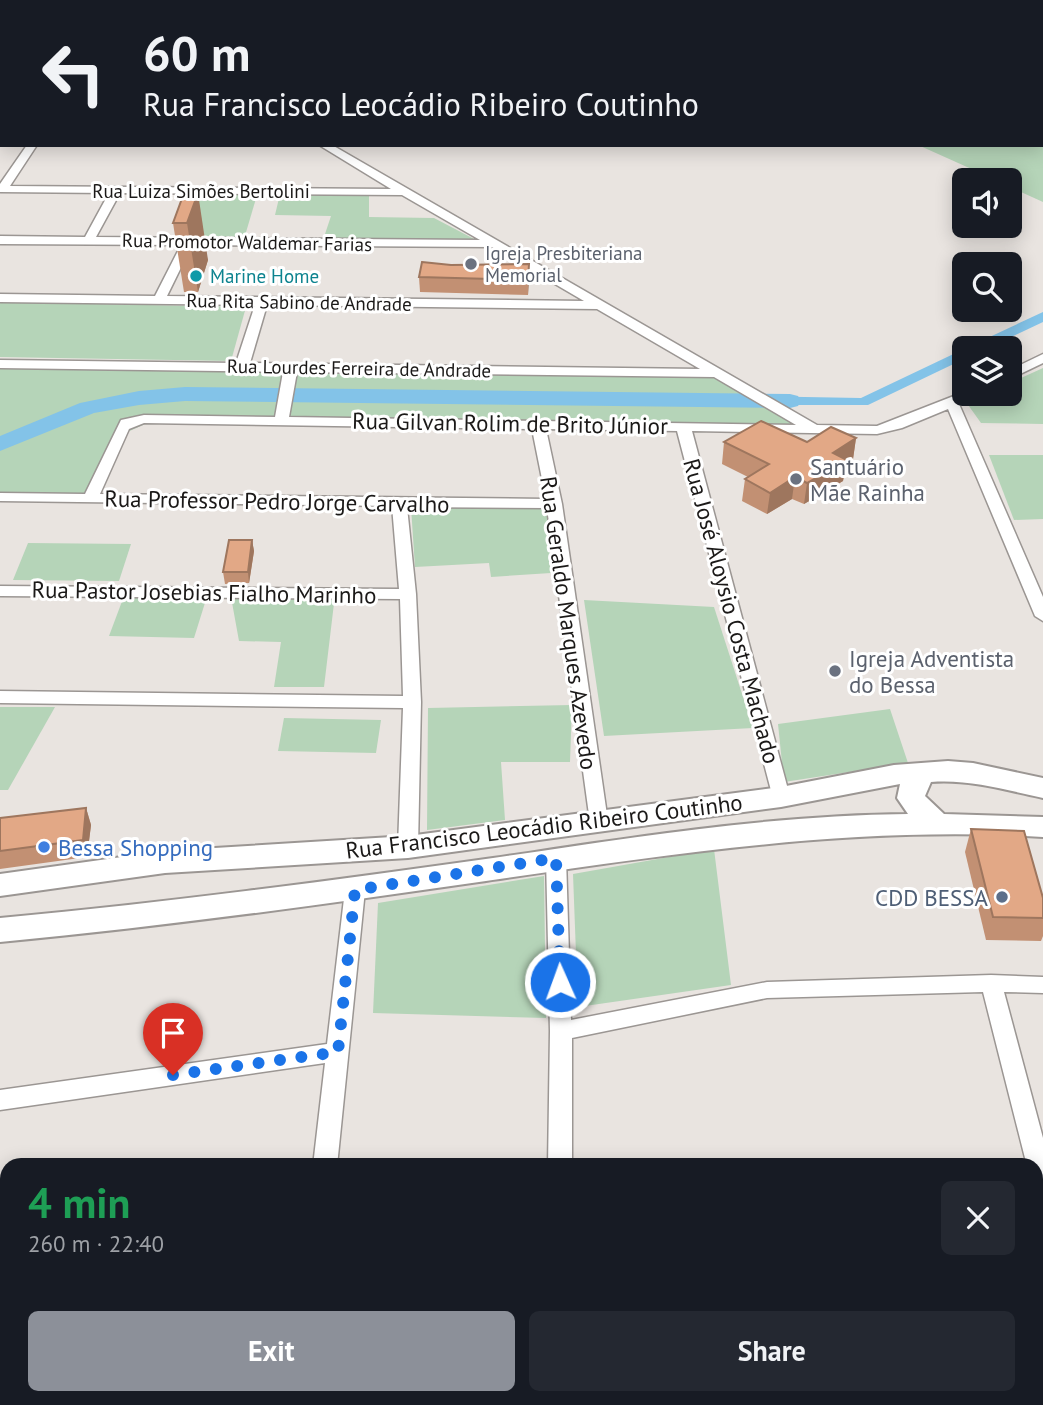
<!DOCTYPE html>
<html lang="en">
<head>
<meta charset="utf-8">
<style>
  :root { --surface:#171b24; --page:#242831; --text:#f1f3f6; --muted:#9ea1a6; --accent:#8c9099 }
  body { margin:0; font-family:"PT Sans",sans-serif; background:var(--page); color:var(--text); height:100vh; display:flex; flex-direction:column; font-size:26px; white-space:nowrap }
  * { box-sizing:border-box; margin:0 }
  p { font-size:23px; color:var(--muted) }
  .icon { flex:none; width:38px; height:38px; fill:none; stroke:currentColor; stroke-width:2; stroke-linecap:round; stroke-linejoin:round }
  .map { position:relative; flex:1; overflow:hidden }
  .panel { position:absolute; left:0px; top:1158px; width:1043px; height:247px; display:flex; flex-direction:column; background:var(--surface); border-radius:21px 21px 0 0; box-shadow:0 4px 18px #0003 }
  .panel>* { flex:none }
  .guide { position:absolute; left:0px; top:0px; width:1043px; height:147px; box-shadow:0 4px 18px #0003; background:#171b24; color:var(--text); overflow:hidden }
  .tools { position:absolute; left:952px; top:168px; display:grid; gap:14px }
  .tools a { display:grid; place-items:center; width:70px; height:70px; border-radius:10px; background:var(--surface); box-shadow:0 4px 18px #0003; font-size:35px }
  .pin { position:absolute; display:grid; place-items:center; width:60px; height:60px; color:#fff; margin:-72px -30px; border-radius:50% 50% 50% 0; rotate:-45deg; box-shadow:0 0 7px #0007 }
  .pin .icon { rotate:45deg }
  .me { position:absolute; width:77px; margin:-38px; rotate:358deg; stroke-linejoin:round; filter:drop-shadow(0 0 5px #0008) }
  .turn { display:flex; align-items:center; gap:24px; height:147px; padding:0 28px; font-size:32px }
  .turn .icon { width:91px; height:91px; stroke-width:2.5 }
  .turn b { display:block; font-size:49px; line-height:60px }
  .round { display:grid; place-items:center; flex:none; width:74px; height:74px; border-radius:10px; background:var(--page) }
  .summary { display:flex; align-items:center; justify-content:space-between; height:119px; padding:0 28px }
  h1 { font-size:42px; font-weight:700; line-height:52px; color:#1e9e55 }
  .button { display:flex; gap:14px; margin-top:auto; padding:14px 28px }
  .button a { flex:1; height:80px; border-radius:10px; background:var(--accent); color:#fff; font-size:28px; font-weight:700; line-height:80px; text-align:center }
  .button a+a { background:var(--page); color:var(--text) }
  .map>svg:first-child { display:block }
</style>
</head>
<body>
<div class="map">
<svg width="1043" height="1405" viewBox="0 0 1043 1405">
  <rect width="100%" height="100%" fill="#e9e4e0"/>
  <g fill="#b5d4b8">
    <path d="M1041,34L1043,37V202L1010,187V180H996L918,145H1041Z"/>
    <path d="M189,194L257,195L244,239L189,238Z"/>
    <path d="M280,194L369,195V217L434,218L478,241L323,240L331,216L275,215Z"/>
    <path d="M0,302L246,307L231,361L0,357Z"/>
    <path d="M0,368L713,375L810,429L152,421L114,438L85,494L0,492Z"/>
    <path d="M1043,368V424L981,423L966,402L984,394H1010V383Z"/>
    <path d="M989,455H1043V519L1014,520Z"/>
    <path d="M411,507L547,509L551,573L491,577L489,563L415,567Z"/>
    <path d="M28,543L131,544L119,581L13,580Z"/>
    <path d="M127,588L209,590L194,638L109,636Z"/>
    <path d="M335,595L324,687H274L281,642L239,641L231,597Z"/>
    <path d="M584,600L714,607L753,728L604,736Z"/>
    <path d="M572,705L570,762H501L505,820L427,830L428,708Z"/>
    <path d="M0,707H55L8,790H0Z"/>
    <path d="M890,709L908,763L784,782L778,724Z"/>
    <path d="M284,718L381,720L376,753L278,751Z"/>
    <path d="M714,849L731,985L578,1007L573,874Z"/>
    <path d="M544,876L546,1018L373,1013L378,903Z"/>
    <path d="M62,1398H280L279,1405H60Z"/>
  </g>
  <g fill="#83c3e8">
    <path d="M1043,312V322L988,348H966Z"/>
    <path d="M964,349V359L868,405H767L750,396L861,398Z"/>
  </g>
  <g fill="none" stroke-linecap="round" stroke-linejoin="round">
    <path fill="#83c3e8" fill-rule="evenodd" d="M185,387L790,394L798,396L801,401L798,406L790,408L185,401L139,405L94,413L0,451V436L80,403L139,391Z"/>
    <g stroke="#9b9693" stroke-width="3">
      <g id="street">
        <path d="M555,0H567L568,2H556Z"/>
        <path d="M621,0H633L620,2Z"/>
        <path d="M977,0H988L976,2Z"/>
        <rect x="0" y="19" width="2" height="6"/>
        <path d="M2,54V61L0,62V55Z"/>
        <path d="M27,145H37L10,186L391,189L319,145H332L817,425L877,426L964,392L978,394L959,404L1043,597V621L1035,616L948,409L902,428L877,434L692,431L790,797L788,802H774L677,431L546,429L562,504L608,822L606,827H592L590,822L547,508L407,507L416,594L421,702L418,847L415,852H401L398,847L403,708L0,703V691L403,696L400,599L0,596V586L399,589L392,506L0,501V493L85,494L121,420L144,415L275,417L283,372L0,368V360L236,363L255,305L0,302V294L155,296L181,245L0,244V236L85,237L109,193L0,192V184ZM120,193L402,195L480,240L96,237ZM192,245L492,247L584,301L167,296ZM267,305L597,309L700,369L250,363ZM297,372L714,377L796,425L289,417ZM144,423L532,429L546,499L100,494L129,429Z"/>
        <path d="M1043,354V363L1010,379V370Z"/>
        <path d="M556,851L563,853L566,858L571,1020L767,982L991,975L1043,977V993L1004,992L1043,1138V1179H1036V1166H1027L983,992L767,998L572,1038V1166H548L550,1031L546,858L549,853Z"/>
        <path d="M355,882L362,885L365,890L337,1166H313L325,1063L0,1110V1090L327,1044L345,890L348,885Z"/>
        <path d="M7,1301V1325L0,1326V1302Z"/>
        <path d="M288,1398H314L313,1405H287Z"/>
        <path d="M551,1398H577L578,1405H552Z"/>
      </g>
    </g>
    <g stroke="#9b9693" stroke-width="4">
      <g id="secondary">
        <path d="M0,0H10L2,2L0,6Z"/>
        <path d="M897,0H918L919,2H899Z"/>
        <rect x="1041" y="23" width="2" height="8"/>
        <path d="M948,761L973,763L1043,778V798C1006,790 969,779 931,782L925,796L944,814L1043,817V837C854,825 665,855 479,882C319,905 160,927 0,942V918C165,903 329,881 493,858C630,838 770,815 908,814L897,798L900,784L781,807L408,858L165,873L0,896V874L165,851L408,836L781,787L894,765Z"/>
      </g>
    </g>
    <use href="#street" fill="#fff" fill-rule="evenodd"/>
    <use href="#secondary" fill="#fff" fill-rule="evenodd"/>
  </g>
  <g fill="#c29073">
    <path d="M184,193L208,260L198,292H184L173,223Z"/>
    <path d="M529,264L528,295L420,292L419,277Z"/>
    <path d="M856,438L853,459L846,464L843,481L804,504L792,499L767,514L742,501L745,479L748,477L722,464L724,442H807Z"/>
    <path d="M252,540L254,551L249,583L225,584L223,572Z"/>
    <path d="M86,808L91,825L87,857L0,869V818Z"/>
    <path d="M971,829L1043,898V936L1041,941L986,940L965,852Z"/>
  </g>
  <g fill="#9e765e">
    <path d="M198,193L208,260L198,292L187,223Z"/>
    <path d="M529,264V279L528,295V280Z"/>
    <path d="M856,438L853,459L846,464L843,481L804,504L807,483L833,453Z"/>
    <path d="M795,477L792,499L767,514L770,493Z"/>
    <path d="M252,540L254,551L249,583L248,572Z"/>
    <path d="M86,808L91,825L87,857L83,840Z"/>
  </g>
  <g fill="#e2a886" stroke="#9e765e" stroke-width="2">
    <path d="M184,193H198L187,223H173Z"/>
    <path d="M422,262L451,265L529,264L528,280L419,277Z"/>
    <path d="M761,421L807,442L831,427L856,438L833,453L847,460L807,483L795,477L770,493L745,479L769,464L724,442Z"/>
    <path d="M229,540H252L248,572H223Z"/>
    <path d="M86,808L83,840L0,851V818Z"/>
    <path d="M971,829L1024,831L1043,898V918L993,917Z"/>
  </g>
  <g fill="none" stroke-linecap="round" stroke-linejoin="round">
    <path stroke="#1a73e8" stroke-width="12" stroke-dasharray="0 21.6" d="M173,1075L338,1052L355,890L556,858L560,982"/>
  </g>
  <g fill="#6b7280" stroke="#fff" stroke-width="2.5">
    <circle cx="471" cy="264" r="7"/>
    <circle cx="796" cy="479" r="7"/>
    <circle cx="835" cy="671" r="7"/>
  </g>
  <circle fill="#0f9aa8" stroke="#fff" stroke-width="2.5" cx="196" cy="276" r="7"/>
  <circle fill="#3f7fe0" stroke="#fff" stroke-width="2.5" cx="44" cy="847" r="7"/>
  <circle fill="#5c6f8a" stroke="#fff" stroke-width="2.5" cx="1002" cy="897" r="7"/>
  <g text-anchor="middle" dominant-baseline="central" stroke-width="6" stroke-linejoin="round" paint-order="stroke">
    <g font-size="19" fill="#1b1918" stroke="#fff">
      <text x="201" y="191">Rua Luiza Simões Bertolini</text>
      <text transform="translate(247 242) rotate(1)">Rua Promotor Waldemar Farias</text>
      <text transform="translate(299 302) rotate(1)">Rua Rita Sabino de Andrade</text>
      <text transform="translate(359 368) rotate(1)">Rua Lourdes Ferreira de Andrade</text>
    </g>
    <g font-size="19" fill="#5b616d" stroke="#fff" text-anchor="start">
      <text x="485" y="253">Igreja Presbiteriana<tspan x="485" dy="22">Memorial</tspan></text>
    </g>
    <g font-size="19" fill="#0d838f" stroke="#fff" text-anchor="start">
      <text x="210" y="276">Marine Home</text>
    </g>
    <g font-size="23" fill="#1b1918" stroke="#fff">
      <text transform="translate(510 423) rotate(1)">Rua Gilvan Rolim de Brito Júnior</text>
      <text transform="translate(277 501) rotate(1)">Rua Professor Pedro Jorge Carvalho</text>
      <text transform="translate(204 592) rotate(1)">Rua Pastor Josebias Fialho Marinho</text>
      <text transform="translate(732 611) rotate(75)">Rua José Aloysio Costa Machado</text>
      <text transform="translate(569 623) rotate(82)">Rua Geraldo Marques Azevedo</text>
      <text transform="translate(544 826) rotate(-7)">Rua Francisco Leocádio Ribeiro Coutinho</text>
    </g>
    <g font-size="23" fill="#5b616d" stroke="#fff" text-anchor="start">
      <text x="810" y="466">Santuário<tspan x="810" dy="26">Mãe Rainha</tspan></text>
      <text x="849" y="658">Igreja Adventista<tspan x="849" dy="26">do Bessa</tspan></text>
    </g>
    <g font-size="23" fill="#366cbe" stroke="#fff" text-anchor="start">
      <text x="58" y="847">Bessa Shopping</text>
    </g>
    <g font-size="23" fill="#4e5e75" stroke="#fff" text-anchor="end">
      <text x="988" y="897">CDD BESSA</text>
    </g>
  </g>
</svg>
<div class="tools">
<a><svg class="icon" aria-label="sound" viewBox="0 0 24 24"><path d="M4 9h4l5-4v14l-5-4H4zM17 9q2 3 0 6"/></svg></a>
<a><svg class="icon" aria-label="search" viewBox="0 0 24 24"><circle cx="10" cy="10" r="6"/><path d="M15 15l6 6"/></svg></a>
<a><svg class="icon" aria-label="layers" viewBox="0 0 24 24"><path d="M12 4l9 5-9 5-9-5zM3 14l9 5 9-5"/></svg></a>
</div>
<div class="pin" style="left:173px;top:1075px;background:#d93025"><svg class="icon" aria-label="arrive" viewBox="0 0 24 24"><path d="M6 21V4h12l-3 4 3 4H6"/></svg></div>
<svg class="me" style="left:560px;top:982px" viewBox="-20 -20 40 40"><circle r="17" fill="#1a73e8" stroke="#fff" stroke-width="3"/><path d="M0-11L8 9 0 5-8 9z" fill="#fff"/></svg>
<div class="guide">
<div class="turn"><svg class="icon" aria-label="left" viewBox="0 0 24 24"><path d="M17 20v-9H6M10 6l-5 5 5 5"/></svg><div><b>60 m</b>Rua Francisco Leocádio Ribeiro Coutinho</div></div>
</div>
<section class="panel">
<div class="summary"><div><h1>4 min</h1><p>260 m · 22:40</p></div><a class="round"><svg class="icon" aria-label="close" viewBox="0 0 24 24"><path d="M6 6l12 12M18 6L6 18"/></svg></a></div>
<div class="button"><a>Exit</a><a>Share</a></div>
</section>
</div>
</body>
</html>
